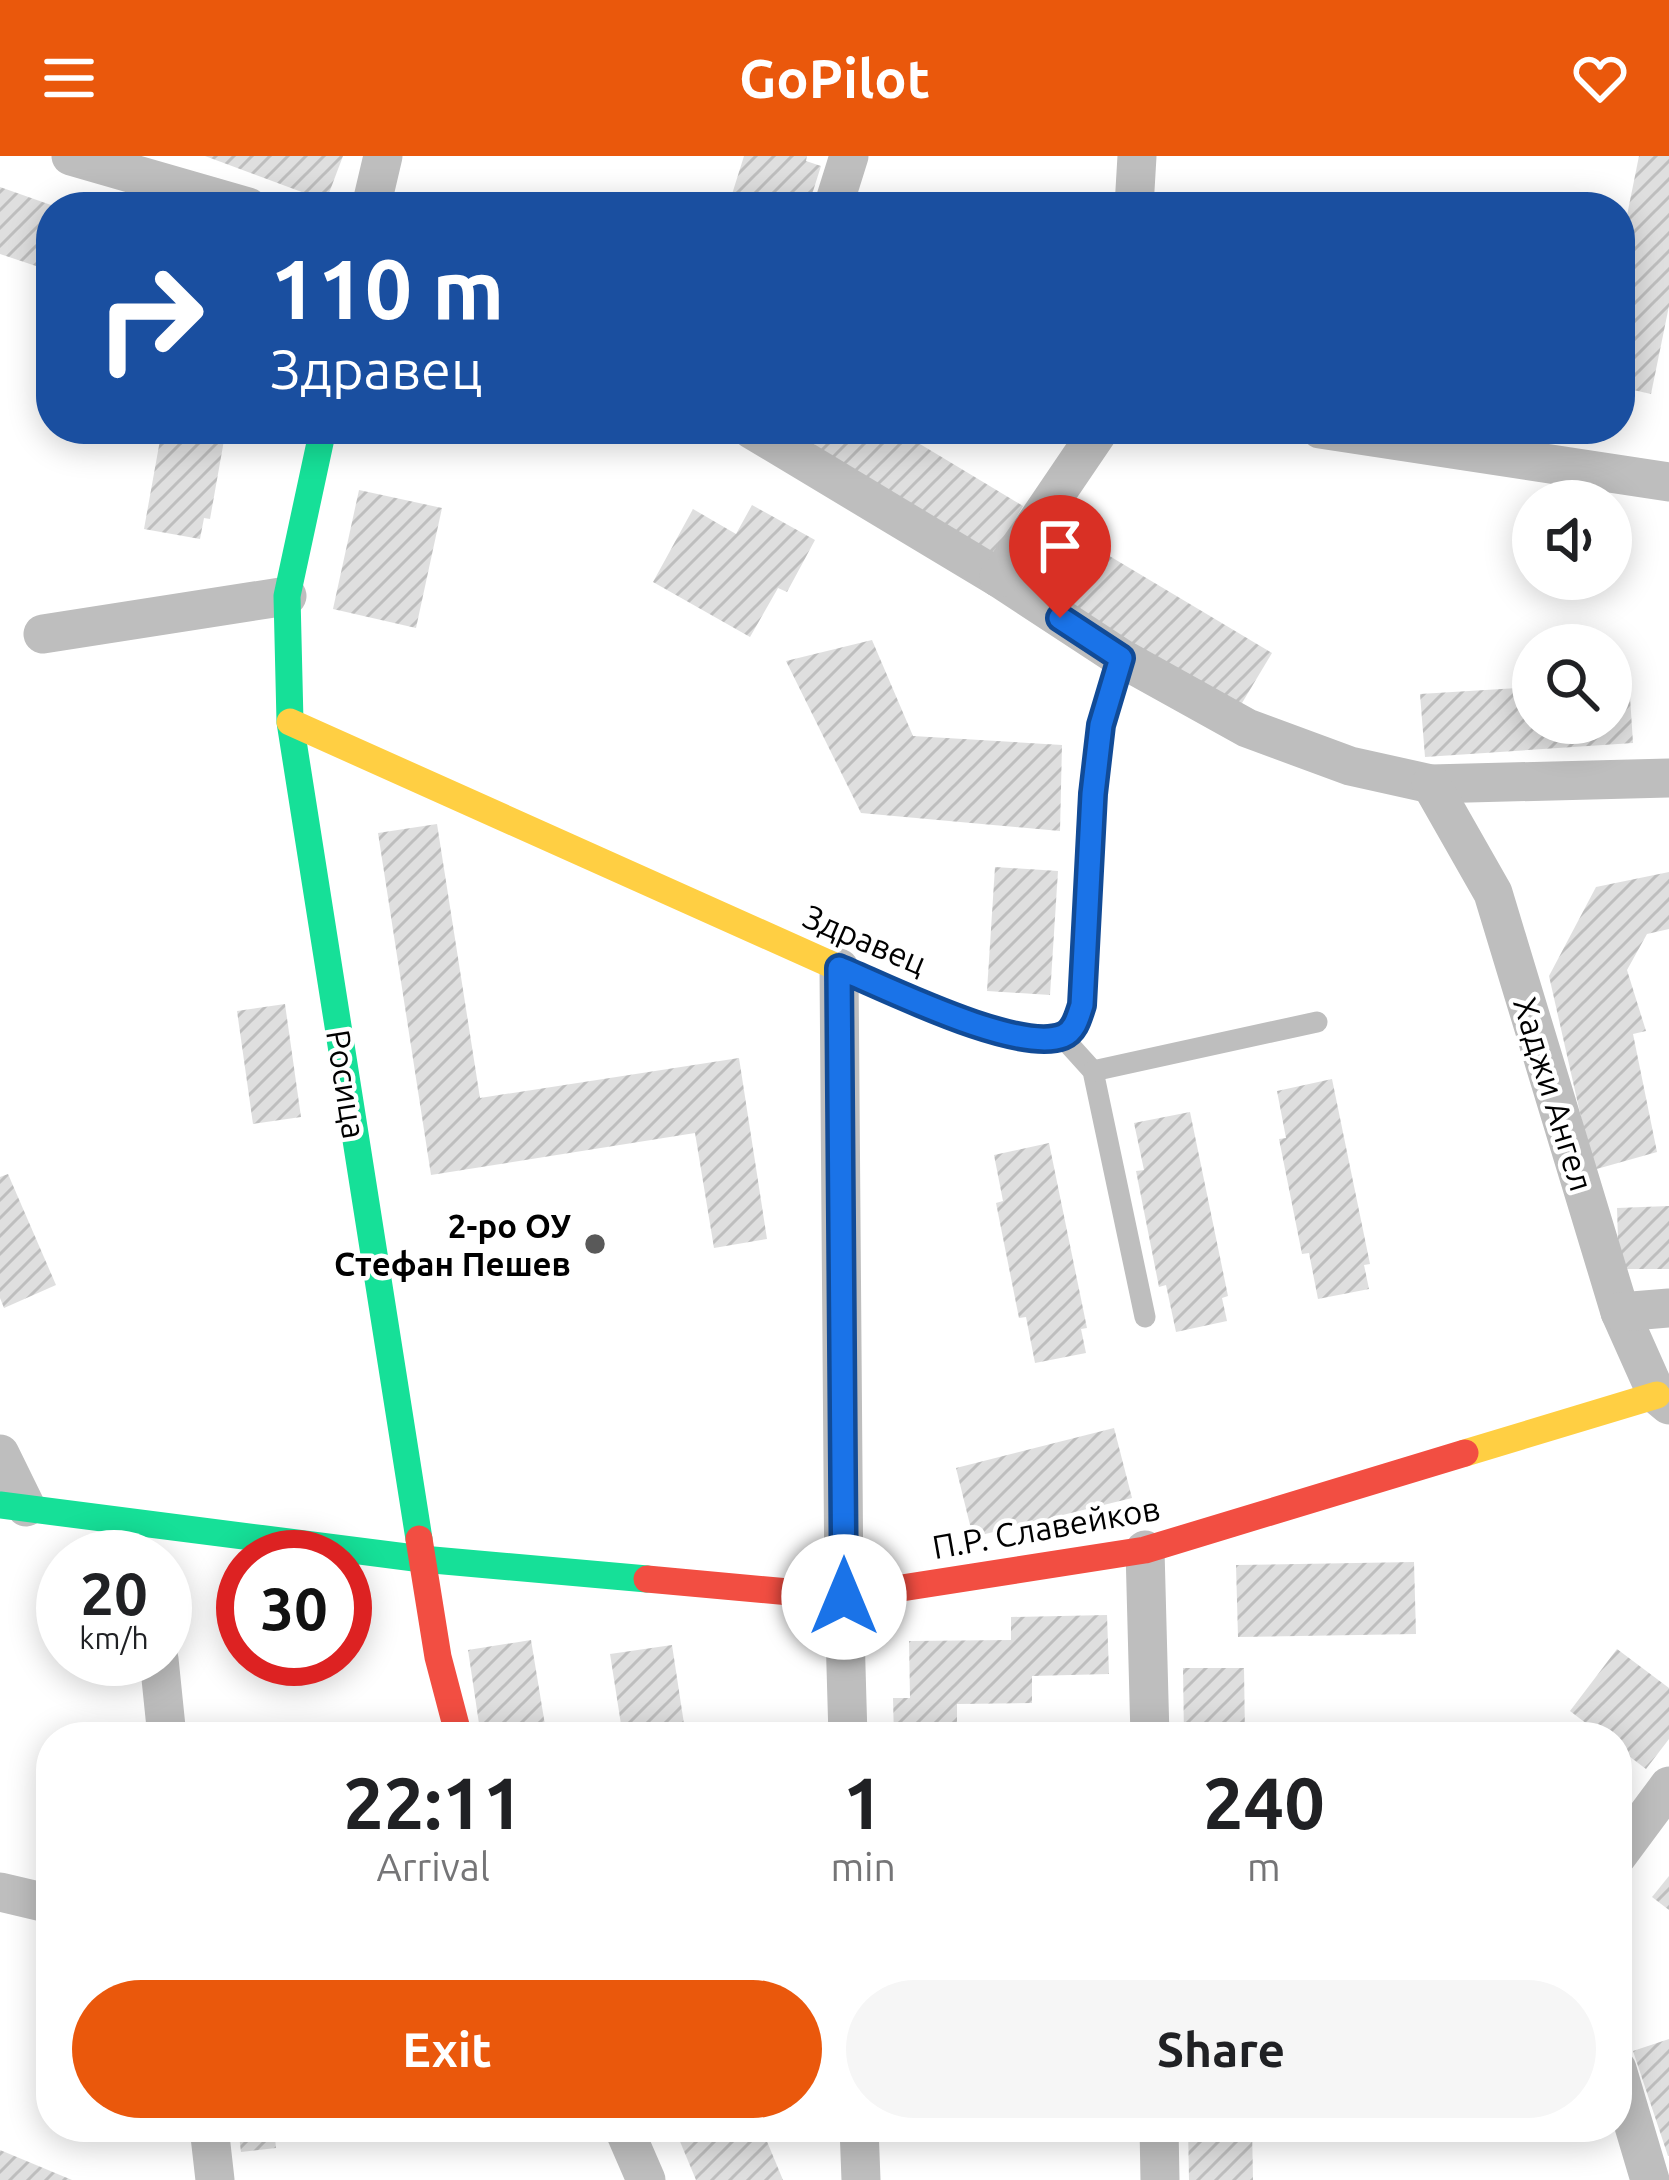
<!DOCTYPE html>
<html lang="en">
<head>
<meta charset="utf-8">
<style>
  :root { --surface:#fff; --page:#f6f6f6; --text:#202124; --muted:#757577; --accent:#ea580c }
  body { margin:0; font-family:Ubuntu,sans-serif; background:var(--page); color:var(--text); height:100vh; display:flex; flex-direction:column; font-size:45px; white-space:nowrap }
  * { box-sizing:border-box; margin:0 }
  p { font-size:39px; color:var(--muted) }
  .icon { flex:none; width:66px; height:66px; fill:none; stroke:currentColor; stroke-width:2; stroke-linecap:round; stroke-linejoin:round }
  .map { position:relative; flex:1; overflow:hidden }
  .panel { position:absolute; left:36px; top:1566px; width:1596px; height:420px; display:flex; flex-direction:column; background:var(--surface); border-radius:48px; box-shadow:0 6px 30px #0003 }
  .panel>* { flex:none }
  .hud { position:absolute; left:36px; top:36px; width:1599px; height:252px; border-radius:48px; box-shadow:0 6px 30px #0003; background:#1a4fa0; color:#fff; overflow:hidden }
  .tools { position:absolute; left:1512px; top:324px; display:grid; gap:24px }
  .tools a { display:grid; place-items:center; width:120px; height:120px; border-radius:50%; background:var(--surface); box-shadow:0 6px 30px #0003; font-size:60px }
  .speed { position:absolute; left:36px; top:1374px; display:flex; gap:24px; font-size:60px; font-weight:700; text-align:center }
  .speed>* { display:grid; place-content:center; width:156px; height:156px; border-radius:50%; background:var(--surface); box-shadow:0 6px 30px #0003; line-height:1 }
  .speed small { font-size:30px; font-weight:400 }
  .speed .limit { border:18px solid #d22; background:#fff; color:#111 }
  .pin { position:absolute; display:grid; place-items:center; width:102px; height:102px; color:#fff; margin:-123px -51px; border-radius:50% 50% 50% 0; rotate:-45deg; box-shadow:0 0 12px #0007 }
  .pin .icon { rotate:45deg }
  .me { position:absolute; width:132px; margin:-66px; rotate:0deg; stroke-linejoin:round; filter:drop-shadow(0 0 9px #0008) }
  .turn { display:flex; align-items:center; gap:42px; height:252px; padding:0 36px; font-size:54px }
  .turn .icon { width:156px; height:156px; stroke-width:2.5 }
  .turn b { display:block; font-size:84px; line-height:102px }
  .eta { display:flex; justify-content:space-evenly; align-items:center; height:204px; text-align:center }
  .eta b { font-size:72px; font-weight:700; line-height:84px }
  .button { display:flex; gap:24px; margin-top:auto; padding:24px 36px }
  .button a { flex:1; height:138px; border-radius:72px; background:var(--accent); color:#fff; font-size:48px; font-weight:700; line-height:138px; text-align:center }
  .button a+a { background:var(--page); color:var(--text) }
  header { display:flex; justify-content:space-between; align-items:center; height:156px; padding:0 36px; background:var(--accent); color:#fff; font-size:54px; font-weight:700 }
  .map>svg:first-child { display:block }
</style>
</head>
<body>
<header><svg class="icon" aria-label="menu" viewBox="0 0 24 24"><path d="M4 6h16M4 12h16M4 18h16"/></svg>GoPilot<svg class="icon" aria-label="heart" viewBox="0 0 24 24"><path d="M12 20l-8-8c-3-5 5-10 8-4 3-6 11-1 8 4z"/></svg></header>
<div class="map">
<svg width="1669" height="2024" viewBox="0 0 1669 2024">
  <defs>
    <pattern id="building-hatch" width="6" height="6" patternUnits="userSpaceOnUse" patternTransform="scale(3)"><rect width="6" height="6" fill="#dfdfdf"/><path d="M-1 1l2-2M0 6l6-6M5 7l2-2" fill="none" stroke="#bebebe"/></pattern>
  </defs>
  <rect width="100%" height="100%" fill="#fff"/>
  <g fill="url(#building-hatch)">
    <path d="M205,0H343L326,45Z"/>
    <path d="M744,0H807L806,5L821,10L808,51H728Z"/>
    <path d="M1639,0H1669V150L1651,238L1620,231V94Z"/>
    <path d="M0,31L51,49V115L0,98Z"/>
    <path d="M162,273H226L210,363L204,362L200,383L144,373Z"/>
    <path d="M824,273H895L1023,350L990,406L809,298Z"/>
    <path d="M359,334L442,352L416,472L333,453Z"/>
    <path d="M752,349L815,384L787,436L778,432L750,481L653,426L693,353L736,378Z"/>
    <path d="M1091,389L1272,497L1239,552L1059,444Z"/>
    <path d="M872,484L913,580L1062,589L1060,675L861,657L786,505Z"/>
    <path d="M1629,525L1633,587L1425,601L1420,538L1533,531V567H1611V526Z"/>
    <path d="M437,668L480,942L739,902L767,1083L714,1092L695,977L431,1019L378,677Z"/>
    <path d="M995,711L1058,715L1050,839L987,835Z"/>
    <path d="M1669,716V773L1647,778L1627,814L1646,875L1633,878L1657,996L1593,1014L1549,820L1596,731Z"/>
    <path d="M285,848L301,961L253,968L237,855Z"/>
    <path d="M1332,923L1370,1108L1364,1109L1369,1133L1318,1143L1309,1097L1302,1098L1279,983L1286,982L1277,935Z"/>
    <path d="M1190,956L1228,1140L1222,1142L1227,1165L1176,1176L1166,1129L1159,1131L1136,1015L1144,1014L1134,967Z"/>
    <path d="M1049,987L1087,1172L1081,1173L1086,1197L1035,1207L1026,1161L1019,1162L996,1047L1003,1045L994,999Z"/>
    <path d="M8,1018L56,1129L4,1152L0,1142V1021Z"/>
    <path d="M1669,1050V1113H1619L1617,1052Z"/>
    <path d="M1114,1272L1132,1342L973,1381L956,1312Z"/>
    <path d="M1414,1406L1416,1478L1238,1481L1236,1409Z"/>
    <path d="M1107,1459L1109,1518L1032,1520V1547L957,1548V1581H894L893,1542H910L909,1485L1011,1484V1461Z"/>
    <path d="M531,1484L547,1581H481L468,1494Z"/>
    <path d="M672,1489L686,1581H623L610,1498Z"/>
    <path d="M1617,1493L1669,1532V1583L1646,1613L1617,1591V1581H1604L1570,1555Z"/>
    <path d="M1183,1512H1244L1245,1581H1184Z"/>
    <path d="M1669,1720V1754L1652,1741Z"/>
    <path d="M1669,1883V2000H1668L1633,1895Z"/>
    <path d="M238,1971H274L276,1992L241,1996Z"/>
    <path d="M674,1971H761L783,2024H696Z"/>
    <path d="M1188,1971H1252L1253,2024H1189Z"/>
    <path d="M0,1994L72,2024H0Z"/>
  </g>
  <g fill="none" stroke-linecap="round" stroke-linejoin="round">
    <g stroke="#bebebe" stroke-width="21">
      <path d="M1065,884L1093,915L1145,1161"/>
      <path d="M1093,915L1317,866"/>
    </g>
    <g stroke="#bebebe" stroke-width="39">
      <path d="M71,0L248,51"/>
      <path d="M371,51L383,0"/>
      <path d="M833,51L849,0"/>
      <path d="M1134,51L1137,0"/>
      <path d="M751,273L999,422L1121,502L1247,572L1350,610L1431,628L1669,622"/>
      <path d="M1320,273L1669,326"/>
      <path d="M999,422L1100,273"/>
      <path d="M43,478L287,440"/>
      <path d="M1431,628L1493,737L1620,1156L1657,1239L1669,1249"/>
      <path d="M839,812L844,1441L848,1581"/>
      <path d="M1620,1156L1669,1152"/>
      <path d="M0,1298L26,1351"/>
      <path d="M1145,1394L1150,1581"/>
      <path d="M159,1503L167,1581"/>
      <path d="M1617,1700L1669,1630"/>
      <path d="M0,1736L51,1748"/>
      <path d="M1617,1913L1650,2024"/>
      <path d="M209,1971L215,2024"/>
      <path d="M623,1971L646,2024"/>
      <path d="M859,1971L861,2024"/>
      <path d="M1159,1971L1160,2024"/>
    </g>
    <g stroke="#16e098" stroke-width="27">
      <path d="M323,273L287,440L290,566L419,1383"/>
      <path d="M0,1349L422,1403L647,1423"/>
    </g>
    <g stroke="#ffcf43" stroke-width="27">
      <path d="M290,566L850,817"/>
      <path d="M1465,1297L1657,1239"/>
    </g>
    <g stroke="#f24e42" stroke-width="27">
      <path d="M850,817C894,835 1020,898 1063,879C1075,874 1078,861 1082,849L1092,638L1101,569L1121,502"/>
      <path d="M419,1383L438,1501L459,1581"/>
      <path d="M647,1423L844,1441L1145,1394L1465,1297"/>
    </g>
  </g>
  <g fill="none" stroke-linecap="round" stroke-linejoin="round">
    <g stroke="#114b97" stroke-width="30">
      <path id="route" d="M844,1441L839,812C885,831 1018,898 1063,880C1075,875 1078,861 1082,849L1093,638L1101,569L1121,502L1060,462"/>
    </g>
    <use href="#route" stroke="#1a73e8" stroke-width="21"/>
  </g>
  <circle fill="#595959" stroke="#fff" stroke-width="4.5" cx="595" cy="1088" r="12"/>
  <g text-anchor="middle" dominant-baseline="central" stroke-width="9" stroke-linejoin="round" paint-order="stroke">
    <g font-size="33" fill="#000" stroke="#fff">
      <text transform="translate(865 783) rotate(23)">Здравец</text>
      <text transform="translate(347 928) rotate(81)">Росица</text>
      <text transform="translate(1554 938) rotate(73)">Хаджи Ангел</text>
      <text transform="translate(1046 1371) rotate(-10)">П.Р. Славейков</text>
    </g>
    <g font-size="33" font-weight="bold" fill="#000" stroke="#fff" text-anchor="end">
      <text x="571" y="1069">2-ро ОУ<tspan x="571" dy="38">Стефан Пешев</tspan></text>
    </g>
  </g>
</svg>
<div class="tools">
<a><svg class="icon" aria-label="sound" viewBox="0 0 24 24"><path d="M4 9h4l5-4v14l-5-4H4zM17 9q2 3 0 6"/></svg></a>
<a><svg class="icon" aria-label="search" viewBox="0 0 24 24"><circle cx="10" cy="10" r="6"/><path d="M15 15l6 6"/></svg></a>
</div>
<div class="speed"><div>20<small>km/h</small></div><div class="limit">30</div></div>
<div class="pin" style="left:1060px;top:462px;background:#d93025"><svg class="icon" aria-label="arrive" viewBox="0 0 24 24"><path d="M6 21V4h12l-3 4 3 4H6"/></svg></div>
<svg class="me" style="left:844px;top:1441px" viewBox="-20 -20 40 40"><circle r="19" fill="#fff"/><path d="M0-13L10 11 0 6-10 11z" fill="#1a73e8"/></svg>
<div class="hud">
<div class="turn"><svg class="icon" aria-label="right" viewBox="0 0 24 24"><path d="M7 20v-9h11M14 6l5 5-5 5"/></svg><div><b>110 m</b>Здравец</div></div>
</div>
<section class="panel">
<div class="eta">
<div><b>22:11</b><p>Arrival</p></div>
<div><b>1</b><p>min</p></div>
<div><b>240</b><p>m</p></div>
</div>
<div class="button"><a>Exit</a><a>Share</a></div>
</section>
</div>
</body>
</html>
